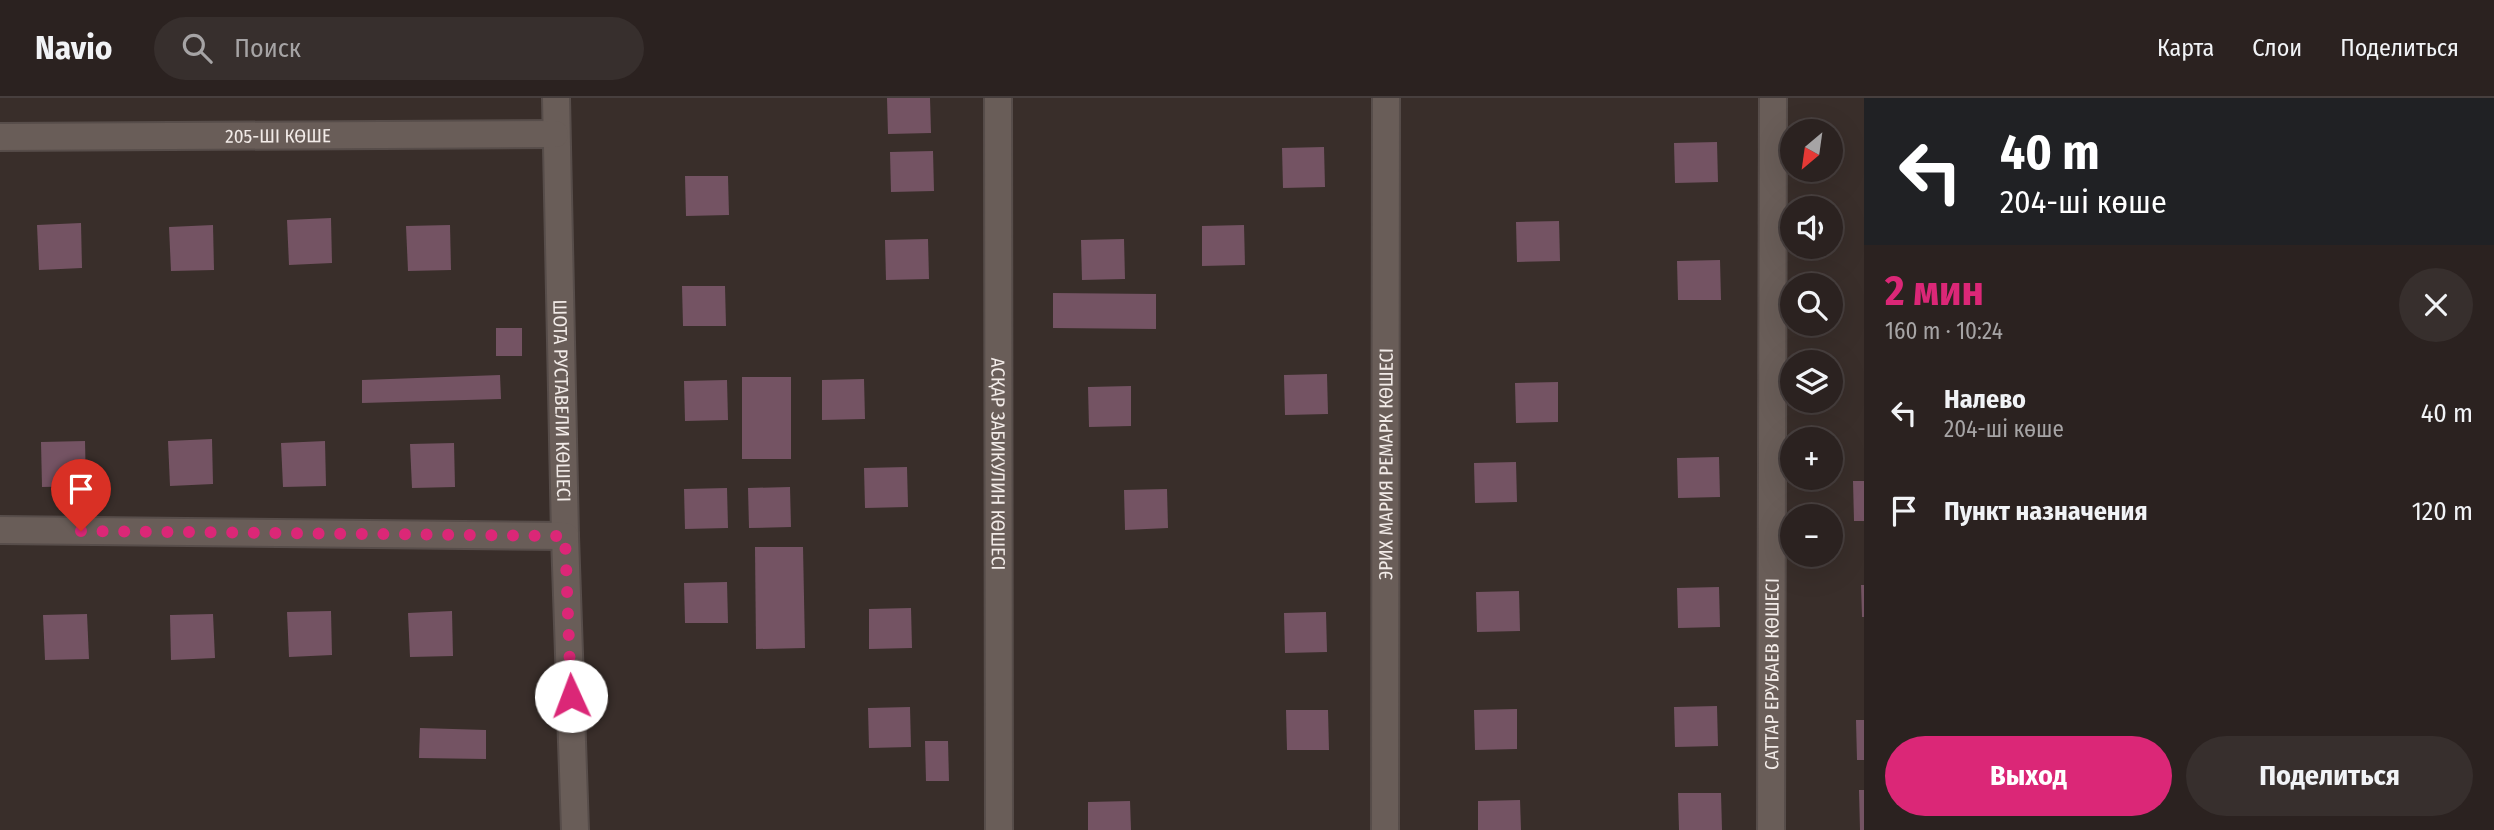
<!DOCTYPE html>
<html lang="ru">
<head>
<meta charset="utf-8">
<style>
  :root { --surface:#2b2220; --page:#372f2d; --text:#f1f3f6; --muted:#a6a4a5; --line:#473f3e; --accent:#db2777 }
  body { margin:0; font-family:"Fira Sans Condensed",sans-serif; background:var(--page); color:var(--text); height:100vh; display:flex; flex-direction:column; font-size:26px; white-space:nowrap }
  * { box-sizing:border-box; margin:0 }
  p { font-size:23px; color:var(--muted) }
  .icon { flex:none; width:38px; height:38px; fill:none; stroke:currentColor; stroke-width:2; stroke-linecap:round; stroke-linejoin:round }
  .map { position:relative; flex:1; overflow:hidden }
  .panel { display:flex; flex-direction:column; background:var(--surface); width:630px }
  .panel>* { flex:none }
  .guide { background:#202124; color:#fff; overflow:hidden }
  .needle { width:46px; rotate:209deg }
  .fabs { position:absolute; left:1780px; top:21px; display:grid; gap:14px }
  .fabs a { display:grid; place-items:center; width:63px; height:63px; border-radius:50%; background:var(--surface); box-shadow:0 7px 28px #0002,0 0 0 2px var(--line); font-size:35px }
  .pin { position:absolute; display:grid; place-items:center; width:60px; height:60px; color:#fff; margin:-72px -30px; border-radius:50% 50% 50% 0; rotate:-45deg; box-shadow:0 0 7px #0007 }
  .pin .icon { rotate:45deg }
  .me { position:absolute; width:77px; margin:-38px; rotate:358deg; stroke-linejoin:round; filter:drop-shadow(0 0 5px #0008) }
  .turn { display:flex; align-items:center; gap:24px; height:147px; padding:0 21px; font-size:32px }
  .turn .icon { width:91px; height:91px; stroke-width:2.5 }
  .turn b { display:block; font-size:49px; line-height:60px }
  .round { display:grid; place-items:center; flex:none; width:74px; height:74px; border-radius:37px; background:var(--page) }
  .head { display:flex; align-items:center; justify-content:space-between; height:119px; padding:0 21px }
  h1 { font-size:42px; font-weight:700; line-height:52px; color:var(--accent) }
  .cta { display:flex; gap:14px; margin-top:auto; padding:14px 21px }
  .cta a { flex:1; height:80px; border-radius:42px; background:var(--accent); color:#fff; font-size:28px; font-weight:700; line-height:80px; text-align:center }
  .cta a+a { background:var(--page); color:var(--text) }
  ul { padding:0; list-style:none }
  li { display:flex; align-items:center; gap:21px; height:98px; padding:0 21px }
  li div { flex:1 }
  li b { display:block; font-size:26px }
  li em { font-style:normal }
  header { display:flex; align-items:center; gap:42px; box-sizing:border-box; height:98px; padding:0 35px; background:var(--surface); border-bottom:2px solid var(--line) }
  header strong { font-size:33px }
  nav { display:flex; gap:38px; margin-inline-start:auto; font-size:24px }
  .search { width:490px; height:63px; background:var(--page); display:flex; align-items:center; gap:18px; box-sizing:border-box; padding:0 24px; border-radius:38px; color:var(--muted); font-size:26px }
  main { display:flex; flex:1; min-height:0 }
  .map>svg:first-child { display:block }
</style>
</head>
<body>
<header>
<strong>Navio</strong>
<div class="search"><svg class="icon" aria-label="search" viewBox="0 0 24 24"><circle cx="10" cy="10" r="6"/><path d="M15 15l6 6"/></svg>Поиск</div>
<nav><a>Карта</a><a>Слои</a><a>Поделиться</a></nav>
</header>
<main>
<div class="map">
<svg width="1864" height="732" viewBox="0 0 1864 732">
  <rect width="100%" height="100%" fill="#392e2a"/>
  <g fill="#745363">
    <path d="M887,0H930L931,35L888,36Z"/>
    <path d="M1717,44L1718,84L1675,85L1674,45Z"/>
    <path d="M1324,49L1325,89L1283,90L1282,50Z"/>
    <path d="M933,53L934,93L891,94L890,54Z"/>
    <path d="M685,78H728L729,117L686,118Z"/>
    <path d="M331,120L332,165L289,167L287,122Z"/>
    <path d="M1559,123L1560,163L1517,164L1516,124Z"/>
    <path d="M81,125L82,170L39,172L37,127Z"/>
    <path d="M213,127L214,172L171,173L169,129Z"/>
    <path d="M450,127L451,172L408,173L406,128Z"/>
    <path d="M1244,127L1245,167L1202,168V128Z"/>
    <path d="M928,141L929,181L886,182L885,142Z"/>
    <path d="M1124,141L1125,181L1082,182L1081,142Z"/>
    <path d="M1720,162L1721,202H1678L1677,163Z"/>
    <path d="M682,188H725L726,228H683Z"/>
    <path d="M1053,195L1156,196V231L1053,230Z"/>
    <rect x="496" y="230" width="26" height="28"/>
    <path d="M1327,276L1328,316L1285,317L1284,277Z"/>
    <path d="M500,277L501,301L362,305V282Z"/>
    <rect x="742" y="279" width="49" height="82"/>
    <path d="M864,281L865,321L822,322V282Z"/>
    <path d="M727,282L728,322L685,323L684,283Z"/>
    <path d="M1558,284V324L1516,325L1515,285Z"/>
    <path d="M1131,288V328L1089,329L1088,289Z"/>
    <path d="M212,341L213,386L170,388L168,343Z"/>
    <path d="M85,343L86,388L42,389L41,344Z"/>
    <path d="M325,343L326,388L283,389L281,345Z"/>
    <path d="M454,345L455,389L412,390L410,346Z"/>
    <path d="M1719,359L1720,399L1678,400L1677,360Z"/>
    <path d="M1516,364L1517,404L1475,405L1474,365Z"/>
    <path d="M907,369L908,409L865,410L864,370Z"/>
    <path d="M1853,383H1864V423H1854Z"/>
    <path d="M790,389L791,429L749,430L748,390Z"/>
    <path d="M727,390L728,430L685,431L684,391Z"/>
    <path d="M1167,391L1168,430L1125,432L1124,392Z"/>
    <path d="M755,449H803L805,550L756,551Z"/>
    <path d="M727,484L728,525H685L684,485Z"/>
    <path d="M1861,487H1864V519H1862Z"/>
    <path d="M1719,489L1720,529L1678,530L1677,490Z"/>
    <path d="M1519,493L1520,533L1477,534L1476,494Z"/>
    <path d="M911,510L912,550L869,551V511Z"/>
    <path d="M331,513L332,557L289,559L287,514Z"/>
    <path d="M452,513L453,558L410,559L408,515Z"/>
    <path d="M1326,514L1327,554L1285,555L1284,515Z"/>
    <path d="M87,516L89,561L45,562L43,517Z"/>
    <path d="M213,516L215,560L171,562L170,517Z"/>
    <path d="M1717,608L1718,648L1675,649L1674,609Z"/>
    <path d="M910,609L911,649L869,650L868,610Z"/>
    <path d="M1517,611V651L1475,652L1474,612Z"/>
    <path d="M1286,612H1328L1329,652H1287Z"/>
    <path d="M1856,622H1864V662H1857Z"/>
    <path d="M420,630L486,632V661L419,660Z"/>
    <path d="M925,643H948L949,683H926Z"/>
    <path d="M1859,692H1864V732H1860Z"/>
    <path d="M1678,695H1721L1722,732H1679Z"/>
    <path d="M1520,702L1521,732H1478V703Z"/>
    <path d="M1130,703L1131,732H1088V704Z"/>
  </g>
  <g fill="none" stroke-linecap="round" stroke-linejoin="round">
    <g stroke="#574d4a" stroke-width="30">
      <g id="minor">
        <path id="s1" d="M556,0L565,438L575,732"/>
        <path id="s2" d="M998,0L999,732"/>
        <path id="s3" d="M0,39L555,36"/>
        <path d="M0,432L565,438"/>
        <path id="s4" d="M1385,732L1386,0"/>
        <path id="s5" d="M1771,732L1773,0"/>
      </g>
    </g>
    <use href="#minor" stroke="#695d58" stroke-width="26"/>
  </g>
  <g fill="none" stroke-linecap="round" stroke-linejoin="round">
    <path stroke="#db2777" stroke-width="12" stroke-dasharray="0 21.6" d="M81,433L565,438L571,598"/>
  </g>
  <g text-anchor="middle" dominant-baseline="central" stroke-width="5" stroke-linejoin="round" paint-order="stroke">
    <g font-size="19" fill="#f2ebe8" stroke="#2f2420">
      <text stroke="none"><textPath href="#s3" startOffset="278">205-ШІ КӨШЕ</textPath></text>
      <text stroke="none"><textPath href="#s1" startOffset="303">ШОТА РУСТАВЕЛИ КӨШЕСІ</textPath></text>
      <text stroke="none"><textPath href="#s2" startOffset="366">АСҚАР ЗАБИКУЛИН КӨШЕСІ</textPath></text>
      <text stroke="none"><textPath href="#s4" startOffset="366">ЭРИХ МАРИЯ РЕМАРК КӨШЕСІ</textPath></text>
      <text stroke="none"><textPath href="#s5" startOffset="156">САТТАР ЕРУБАЕВ КӨШЕСІ</textPath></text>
    </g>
  </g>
</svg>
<div class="fabs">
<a><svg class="needle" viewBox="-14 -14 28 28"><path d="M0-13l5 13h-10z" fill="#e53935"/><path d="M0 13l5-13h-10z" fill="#a6a4a5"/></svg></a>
<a><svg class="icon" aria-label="sound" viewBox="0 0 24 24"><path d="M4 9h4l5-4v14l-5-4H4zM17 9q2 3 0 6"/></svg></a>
<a><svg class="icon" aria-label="search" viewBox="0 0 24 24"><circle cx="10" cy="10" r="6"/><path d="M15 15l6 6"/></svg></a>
<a><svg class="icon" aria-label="layers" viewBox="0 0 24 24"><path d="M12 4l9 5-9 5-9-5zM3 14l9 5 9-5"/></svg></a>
<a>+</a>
<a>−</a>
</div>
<div class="pin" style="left:81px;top:433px;background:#d93025"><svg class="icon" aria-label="arrive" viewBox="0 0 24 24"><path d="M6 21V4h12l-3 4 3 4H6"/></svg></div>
<svg class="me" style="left:571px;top:598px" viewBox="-20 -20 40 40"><circle r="19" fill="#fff"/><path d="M0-13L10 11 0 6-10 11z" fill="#db2777"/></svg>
</div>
<section class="panel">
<div class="guide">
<div class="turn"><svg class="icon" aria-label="left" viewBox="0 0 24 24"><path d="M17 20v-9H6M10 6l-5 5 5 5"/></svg><div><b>40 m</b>204-ші көше</div></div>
</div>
<div class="head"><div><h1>2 мин</h1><p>160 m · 10:24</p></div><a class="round"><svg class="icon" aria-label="close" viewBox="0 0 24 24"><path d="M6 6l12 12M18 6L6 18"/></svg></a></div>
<ul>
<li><svg class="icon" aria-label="left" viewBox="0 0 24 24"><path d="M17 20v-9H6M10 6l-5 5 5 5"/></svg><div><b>Налево</b><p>204-ші көше</p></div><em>40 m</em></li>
<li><svg class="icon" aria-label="arrive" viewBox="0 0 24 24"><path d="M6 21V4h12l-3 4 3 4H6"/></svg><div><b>Пункт назначения</b></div><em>120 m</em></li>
</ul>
<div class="cta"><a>Выход</a><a>Поделиться</a></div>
</section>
</main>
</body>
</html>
